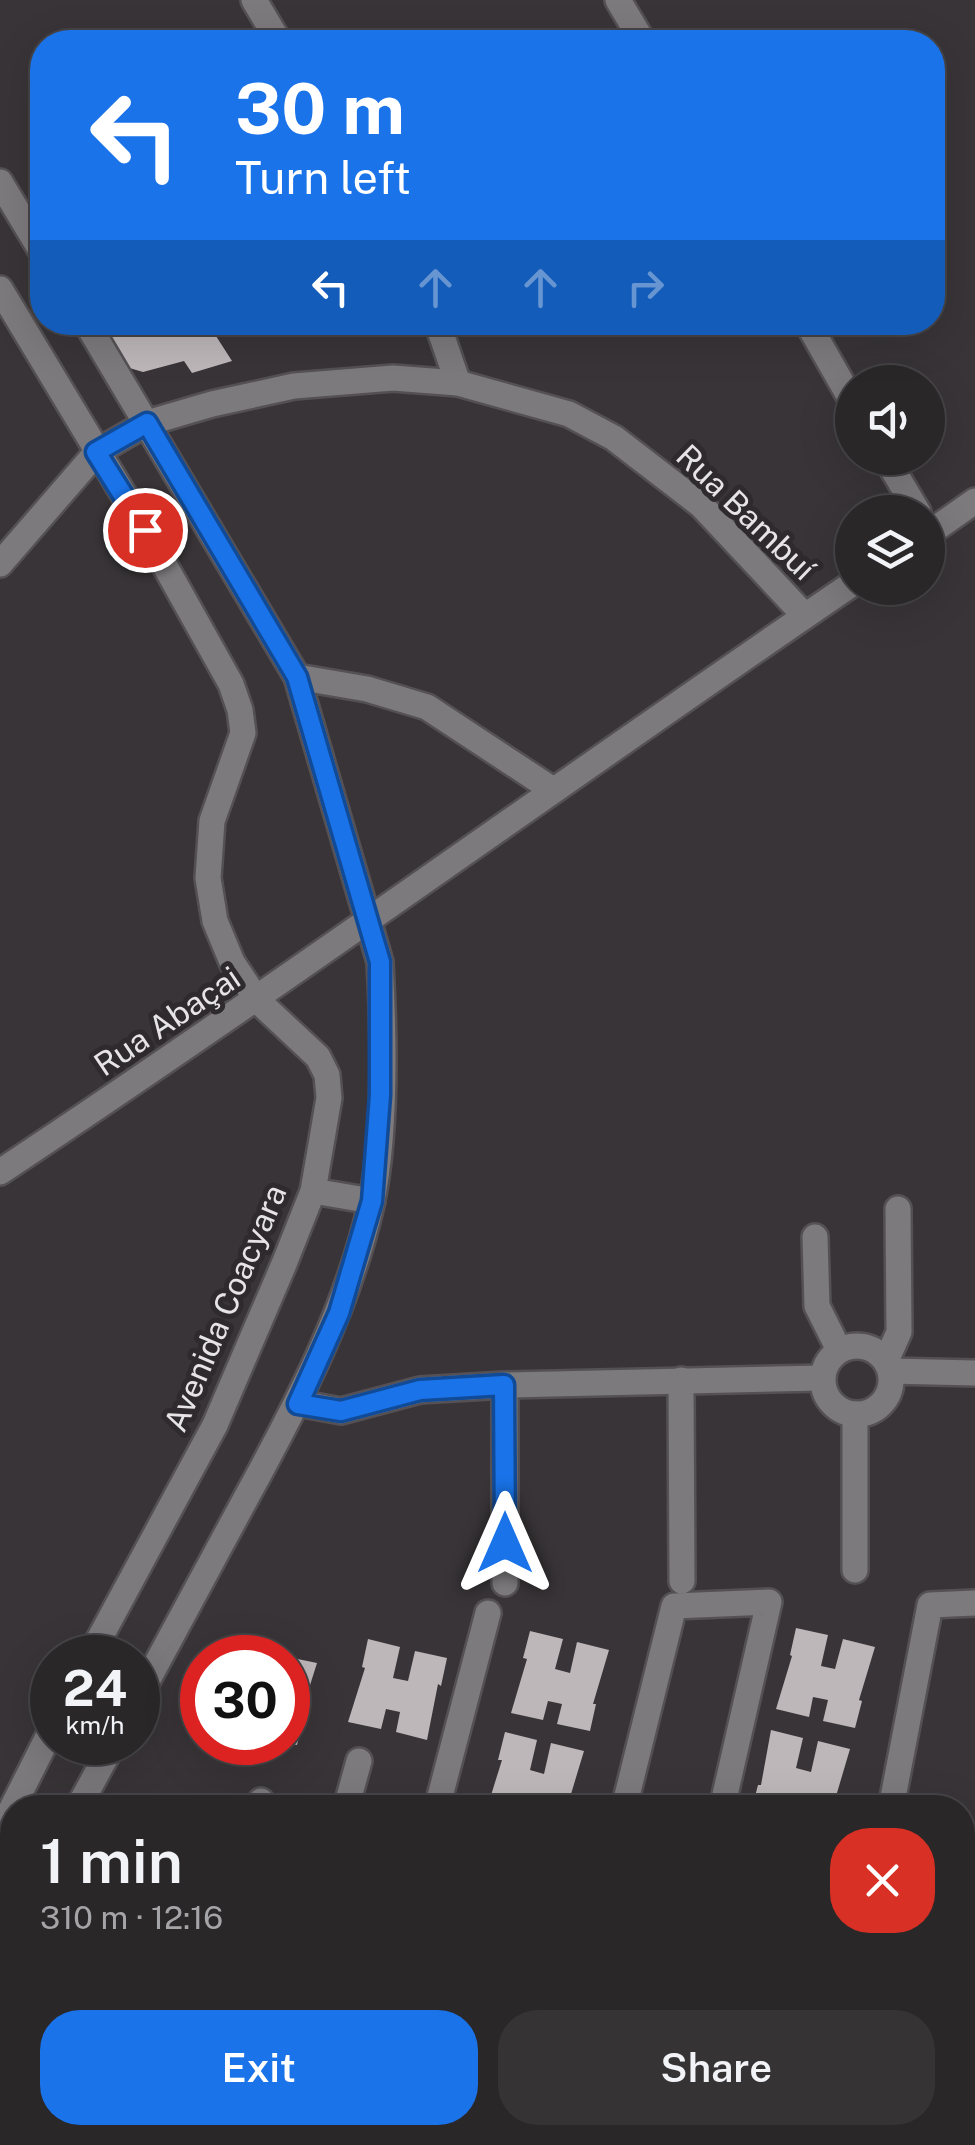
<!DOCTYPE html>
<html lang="en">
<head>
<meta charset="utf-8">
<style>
  :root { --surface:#2a2729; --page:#363335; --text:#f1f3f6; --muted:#a5a5a8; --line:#464446; --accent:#1a73e8 }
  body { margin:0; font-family:"Public Sans",sans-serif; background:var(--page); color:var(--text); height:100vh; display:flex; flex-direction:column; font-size:38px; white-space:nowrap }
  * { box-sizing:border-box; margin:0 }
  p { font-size:32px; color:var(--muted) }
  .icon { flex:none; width:55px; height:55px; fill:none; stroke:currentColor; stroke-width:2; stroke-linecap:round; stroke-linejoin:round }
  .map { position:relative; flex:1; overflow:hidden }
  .side { position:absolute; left:0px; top:1795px; width:975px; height:350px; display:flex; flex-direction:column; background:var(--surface); border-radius:40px 40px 0 0; box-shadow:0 10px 40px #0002,0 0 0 2px var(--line) }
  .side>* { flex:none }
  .top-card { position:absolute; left:30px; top:30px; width:915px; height:305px; border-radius:40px; box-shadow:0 10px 40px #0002,0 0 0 2px var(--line); background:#1a73e8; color:#fff; overflow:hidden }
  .fabs { position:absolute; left:835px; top:365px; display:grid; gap:20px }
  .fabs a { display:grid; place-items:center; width:110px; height:110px; border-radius:50%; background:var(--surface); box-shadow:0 10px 40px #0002,0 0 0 2px var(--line); font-size:50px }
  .speed { position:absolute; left:30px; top:1635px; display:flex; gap:20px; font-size:50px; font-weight:700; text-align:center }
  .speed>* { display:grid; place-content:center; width:130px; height:130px; border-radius:50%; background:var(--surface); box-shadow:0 10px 40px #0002,0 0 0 2px var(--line); line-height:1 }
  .speed small { font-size:25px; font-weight:400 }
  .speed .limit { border:15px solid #d22; background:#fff; color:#111 }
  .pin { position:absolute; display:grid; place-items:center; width:85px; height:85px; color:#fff; margin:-42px; border:5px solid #fff; border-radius:50%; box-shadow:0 2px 10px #0007 }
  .me { position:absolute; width:110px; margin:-55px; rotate:0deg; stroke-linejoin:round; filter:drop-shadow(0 0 8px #0008) }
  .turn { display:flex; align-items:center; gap:35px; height:210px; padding:0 40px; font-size:45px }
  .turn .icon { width:130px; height:130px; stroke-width:2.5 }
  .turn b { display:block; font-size:70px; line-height:85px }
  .lanes { display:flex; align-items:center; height:95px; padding:0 40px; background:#0003; justify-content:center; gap:50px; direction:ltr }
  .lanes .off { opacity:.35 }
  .round { display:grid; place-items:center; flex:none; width:105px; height:105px; border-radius:40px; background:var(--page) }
  .headline { display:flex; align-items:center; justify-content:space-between; height:170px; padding:0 40px }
  h1 { font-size:60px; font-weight:600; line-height:75px }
  .primary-button { display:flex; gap:20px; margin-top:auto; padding:20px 40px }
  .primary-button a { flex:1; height:115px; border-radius:40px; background:var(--accent); color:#fff; font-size:40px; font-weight:600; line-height:115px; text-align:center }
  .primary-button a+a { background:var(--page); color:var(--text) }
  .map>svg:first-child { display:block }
</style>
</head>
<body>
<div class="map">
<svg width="975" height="2145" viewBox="0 0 975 2145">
  <rect width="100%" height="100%" fill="#383437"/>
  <g fill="#bdb7b9">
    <path d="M121,322H207L232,361L192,373L184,361L143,372L126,367L103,332Z"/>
    <path d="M796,1628L828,1635L821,1666L835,1669L843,1639L875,1647L859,1700L862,1701L855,1728L823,1721L828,1700L813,1697L809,1717L776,1709L792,1656L790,1655Z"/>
    <path d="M530,1631L563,1639L555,1669L570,1673L577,1642L609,1650L593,1704H596L590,1731L557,1724L562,1704L548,1701L543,1720L511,1713L527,1659L523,1658Z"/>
    <path d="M368,1639L400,1647L393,1678L408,1681L415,1651L447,1658L441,1686L438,1684L427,1740L396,1732L400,1712L386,1709L381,1729L348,1722L365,1668L362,1667Z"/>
    <path d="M238,1645L270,1652L269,1658H235Z"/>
    <path d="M288,1657L317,1663L300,1717L304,1718L297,1745L288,1743Z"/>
    <path d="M771,1730L803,1738L796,1768L811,1772L818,1741L850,1749L834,1803H837L836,1808H802L803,1803L789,1800L787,1808H752L758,1785H761Z"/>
    <path d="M505,1732L537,1740L530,1770L544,1774L551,1743L584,1751L568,1804L575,1808H536L537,1805L522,1802L521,1808H487L502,1760H498Z"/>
    <path d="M974,2047H975V2096L962,2093L966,2065L969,2066Z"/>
    <path d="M7,2061L12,2062V2132H24L21,2145H0V2103L3,2089L0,2088Z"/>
    <path d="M39,2132H70L73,2134L70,2145H36Z"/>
    <path d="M199,2132H234L231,2145H200Z"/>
    <path d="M249,2132H283L280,2145H246Z"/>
    <path d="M576,2132H607L606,2138L620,2141L622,2132H656L653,2145H573Z"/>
  </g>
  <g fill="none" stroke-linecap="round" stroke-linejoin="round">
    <g stroke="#545053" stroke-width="30">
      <g id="minor">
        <path d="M254,0L279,42"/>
        <path d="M618,0L643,42"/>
        <path d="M0,182L42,252"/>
        <path d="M0,289L145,530L231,684L240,710L243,733L212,821L208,878L215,921L232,962L257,1000L318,1057L327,1075L329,1098L313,1191L284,1264L215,1425L89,1658"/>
        <path d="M86,322L297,677L380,962C384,1033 386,1136 371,1205C347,1310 298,1403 246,1498C210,1564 174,1631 138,1698"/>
        <path d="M437,322L458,383"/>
        <path d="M807,322L852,401"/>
        <path d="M886,458L918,512"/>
        <path d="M928,534L975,501"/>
        <path d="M0,564L97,452L147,423L212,404L294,386L393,378L458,383L569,414L614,438L701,505L805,616"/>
        <path d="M297,677L367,689L427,707L553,790"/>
        <path d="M0,1172C288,981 567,778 852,584"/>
        <path d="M313,1191L372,1201"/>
        <path d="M815,1237L817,1306L839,1350"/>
        <circle cx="857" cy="1380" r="34"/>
        <path d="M886,1361L899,1332L898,1209"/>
        <path d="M890,1371L975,1373"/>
        <path d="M681,1380L682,1581"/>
        <path d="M505,1385V1583"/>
        <path d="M298,1403L341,1411L420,1390L505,1385L822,1378"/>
        <path d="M855,1570V1414"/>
        <path d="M78,1808L114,1742"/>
        <path d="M260,1808L261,1801"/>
        <path d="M346,1808L359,1761"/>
        <path d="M437,1808L488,1613"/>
        <path d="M624,1808L674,1606L769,1602L722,1808"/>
        <path d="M891,1808L930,1605L975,1603"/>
        <path d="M0,1832L52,1729"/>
        <path d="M962,1907L975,1854"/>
        <path d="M0,1952L12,1929"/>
        <path d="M962,2128L970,2130"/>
        <path d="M147,2145L150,2132"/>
        <path d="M329,2145L332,2132"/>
        <path d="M528,2145L532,2132"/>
        <path d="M713,2145L716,2132"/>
        <path d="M807,2145L811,2132"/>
      </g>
    </g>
    <use href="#minor" stroke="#7c7a7c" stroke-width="25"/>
  </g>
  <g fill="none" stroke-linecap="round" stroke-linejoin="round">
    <g stroke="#114b97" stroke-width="25">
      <path id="route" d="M145,530L96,452L147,423L297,677L380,962V1095L372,1201L339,1313L298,1404L341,1411L420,1390L504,1385L505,1543"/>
    </g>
    <use href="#route" stroke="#1a73e8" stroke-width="18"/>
  </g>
  <g text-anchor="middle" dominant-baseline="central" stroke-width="10" stroke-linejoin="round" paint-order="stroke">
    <g font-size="32" fill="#e7e4e6" stroke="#2e2a2d">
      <text transform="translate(746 512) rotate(44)">Rua Bambuí</text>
      <text transform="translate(167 1021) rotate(-34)">Rua Abaçai</text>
      <text transform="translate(225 1308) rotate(-67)">Avenida Coacyara</text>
    </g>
  </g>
</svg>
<div class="fabs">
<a><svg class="icon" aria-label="sound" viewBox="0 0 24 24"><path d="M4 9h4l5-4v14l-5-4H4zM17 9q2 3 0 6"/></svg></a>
<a><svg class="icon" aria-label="layers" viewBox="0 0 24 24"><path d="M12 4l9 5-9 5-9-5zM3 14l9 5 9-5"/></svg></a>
</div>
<div class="speed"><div>24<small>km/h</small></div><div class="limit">30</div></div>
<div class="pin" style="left:145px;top:530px;background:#d93025"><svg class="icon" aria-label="arrive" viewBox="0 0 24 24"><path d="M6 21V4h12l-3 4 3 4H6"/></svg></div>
<svg class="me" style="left:505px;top:1543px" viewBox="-20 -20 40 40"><path d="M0-17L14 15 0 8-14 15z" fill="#1a73e8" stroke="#fff" stroke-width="4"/></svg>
<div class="top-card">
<div class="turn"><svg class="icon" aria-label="left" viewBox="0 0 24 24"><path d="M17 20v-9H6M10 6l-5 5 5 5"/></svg><div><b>30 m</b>Turn left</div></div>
<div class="lanes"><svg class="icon" aria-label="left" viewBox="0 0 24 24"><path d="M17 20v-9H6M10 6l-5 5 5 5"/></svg><svg class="icon off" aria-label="ahead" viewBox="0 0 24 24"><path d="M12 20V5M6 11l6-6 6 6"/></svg><svg class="icon off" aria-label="ahead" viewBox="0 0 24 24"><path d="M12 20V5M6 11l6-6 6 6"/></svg><svg class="icon off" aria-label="right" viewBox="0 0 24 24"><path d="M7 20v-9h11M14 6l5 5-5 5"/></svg></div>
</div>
<section class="side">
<div class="headline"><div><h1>1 min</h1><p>310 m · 12:16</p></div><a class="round" style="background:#d93025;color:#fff"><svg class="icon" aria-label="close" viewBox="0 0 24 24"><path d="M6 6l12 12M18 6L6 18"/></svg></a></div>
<div class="primary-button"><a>Exit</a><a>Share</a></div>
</section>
</div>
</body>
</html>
